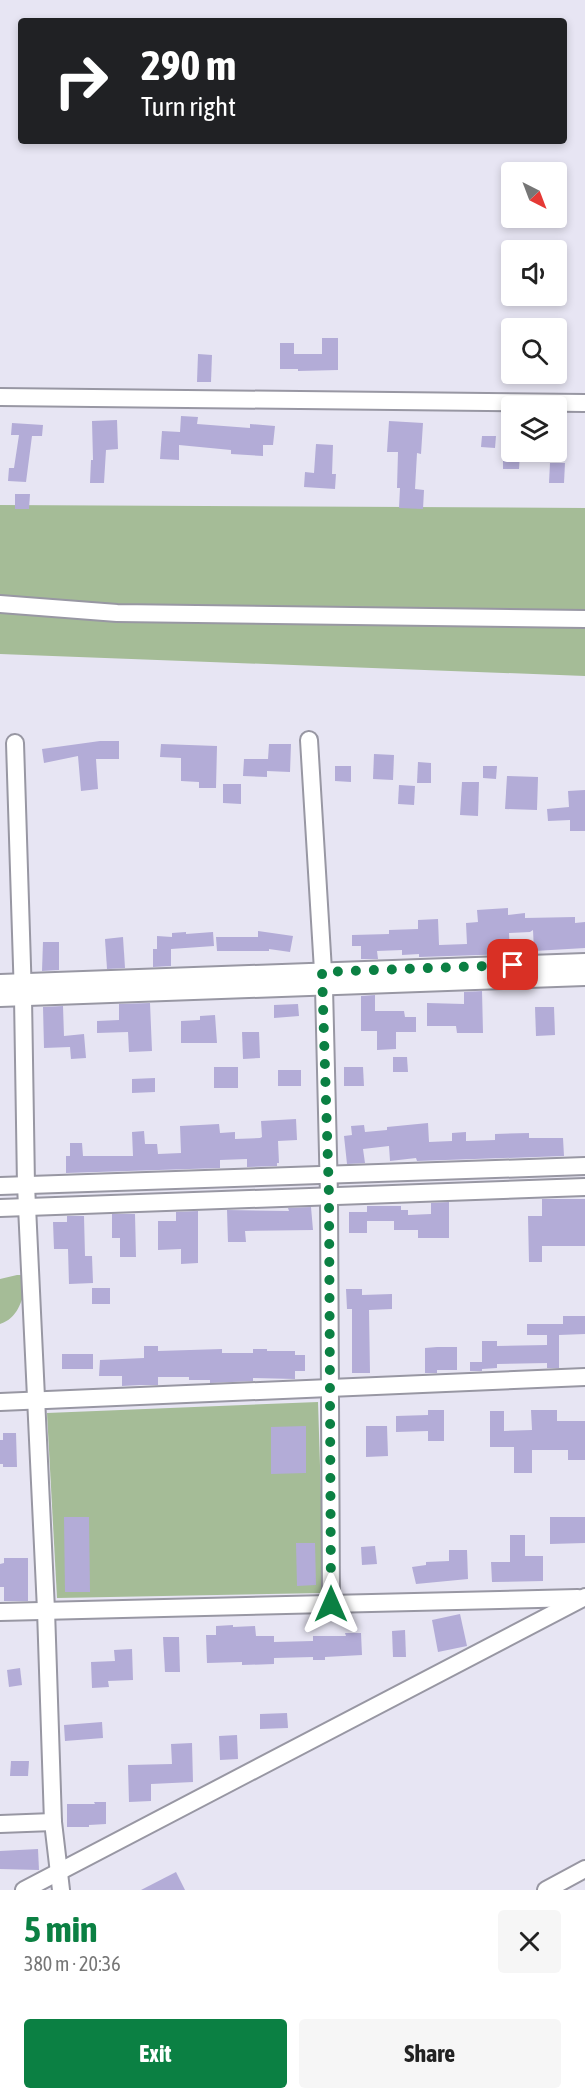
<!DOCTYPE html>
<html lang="en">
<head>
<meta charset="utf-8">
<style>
  :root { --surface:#fff; --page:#f6f6f6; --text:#222; --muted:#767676; --accent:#0b8043 }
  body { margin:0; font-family:"Asap Condensed",sans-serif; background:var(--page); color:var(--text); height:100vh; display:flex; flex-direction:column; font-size:22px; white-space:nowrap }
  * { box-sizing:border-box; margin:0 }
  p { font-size:20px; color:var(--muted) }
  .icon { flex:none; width:33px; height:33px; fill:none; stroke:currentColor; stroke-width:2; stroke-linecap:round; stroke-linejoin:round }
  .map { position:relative; height:1890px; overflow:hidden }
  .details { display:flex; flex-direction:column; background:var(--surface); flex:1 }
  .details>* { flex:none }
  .guide { position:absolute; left:18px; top:18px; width:549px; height:126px; border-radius:6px; box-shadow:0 3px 9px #0003; background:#202124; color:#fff; overflow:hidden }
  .needle { width:39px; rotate:138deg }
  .tools { position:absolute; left:501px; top:162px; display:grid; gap:12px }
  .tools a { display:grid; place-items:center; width:66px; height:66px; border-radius:6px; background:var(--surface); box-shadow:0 3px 9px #0003; font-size:30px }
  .pin { position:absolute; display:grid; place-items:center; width:51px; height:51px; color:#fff; margin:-26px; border-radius:12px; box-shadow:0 3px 9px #0006 }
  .me { position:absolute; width:66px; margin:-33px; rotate:0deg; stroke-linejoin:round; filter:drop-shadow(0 0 4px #0008) }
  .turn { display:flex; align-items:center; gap:21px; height:126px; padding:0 24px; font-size:27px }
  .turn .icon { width:78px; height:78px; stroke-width:2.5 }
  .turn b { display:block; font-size:42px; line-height:51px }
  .round { display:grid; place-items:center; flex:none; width:63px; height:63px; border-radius:6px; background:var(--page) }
  .summary { display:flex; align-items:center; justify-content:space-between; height:102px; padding:0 24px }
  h1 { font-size:36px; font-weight:700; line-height:45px; color:var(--accent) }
  .button { display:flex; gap:12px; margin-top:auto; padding:12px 24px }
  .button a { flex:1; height:69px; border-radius:6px; background:var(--accent); color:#fff; font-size:24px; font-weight:700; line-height:69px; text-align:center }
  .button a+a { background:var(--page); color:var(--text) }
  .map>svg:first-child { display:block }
</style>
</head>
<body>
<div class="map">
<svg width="585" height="1890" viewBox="0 0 585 1890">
  <rect width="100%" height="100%" fill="#e7e5f3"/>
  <g fill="#a5bc97">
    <path d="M0,505L585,508V676L0,654Z"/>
    <path d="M17,1275H23L27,1285C21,1302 18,1318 0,1324V1279Z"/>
    <path d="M318,1402L324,1593L57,1598L47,1413Z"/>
  </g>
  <g fill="#b3acd7">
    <path d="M322,338H338V370L298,371V369H280V343H294V354H322Z"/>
    <path d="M198,354L212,355L211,382H197Z"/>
    <path d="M181,416L198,417L197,424L250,428V424L275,426L273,445H263V456L231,454V450L179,445V460L160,459L162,431L180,432Z"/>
    <path d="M117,420L118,449L106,450L104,483H90L91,460H93L92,421Z"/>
    <path d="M389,421L423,423L421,454L417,453L415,489L424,490L423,509L399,508L400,488H397L398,452H387Z"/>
    <path d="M12,423L43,425L42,436H32L26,482L8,481L9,468H14L19,435H11Z"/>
    <path d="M482,436H496L495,448L481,447Z"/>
    <path d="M316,444L333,445L332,474H336L335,489L304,487L305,472L314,473Z"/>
    <path d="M503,452H520L519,469H503Z"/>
    <path d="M550,463H565L564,483H549Z"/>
    <path d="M15,494H30L29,509H15Z"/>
    <path d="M100,741H119V759H96L98,789L81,791L78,756L44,763L42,749Z"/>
    <path d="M161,744L217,746L216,788H199V782L181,781V758L160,757Z"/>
    <path d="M269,744H291L290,772L267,771V777L243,776L244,759H268Z"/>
    <path d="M374,754L394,755L393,780L373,779Z"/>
    <path d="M418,762L431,763V783H417Z"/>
    <path d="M335,766H351V782L335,781Z"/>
    <path d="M483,766H497L496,779L483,778Z"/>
    <path d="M507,776L538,777L537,810L505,809Z"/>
    <path d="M462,782H479L478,816L460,815Z"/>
    <path d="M223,784H241V804L223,803Z"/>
    <path d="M399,785L415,786L414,805L398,804Z"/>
    <path d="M585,790V831H570V820L548,821L547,809L569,807L568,791Z"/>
    <path d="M508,908V915L525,913V918L575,917V923L585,922V948L534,951L533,930L530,932L509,933L510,954L419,957V954L402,955V950L377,951L378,959H361V946H352V935L389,934V930L418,929V920L438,919L439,945L467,944L466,923L478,922L477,910Z"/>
    <path d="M258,931L293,936L290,952L269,949V951H217L216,937H258Z"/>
    <path d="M186,932V934L213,932L214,946L171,949V966L153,967V949H157V936L172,937V933Z"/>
    <path d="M123,937L125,968L107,969L105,939Z"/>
    <path d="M43,942H59V970L42,971Z"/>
    <path d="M482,991L483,1033H457L456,1026H427V1003L464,1004V992Z"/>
    <path d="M375,995V1011H404L405,1017H416V1032H396V1049L377,1050V1031H361V996Z"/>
    <path d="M150,1003L152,1051L129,1052L128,1032L97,1033V1021L119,1020V1004Z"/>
    <path d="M298,1004L299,1016L274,1018V1005Z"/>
    <path d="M63,1006L64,1036L84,1034L86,1058L71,1059L70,1047L44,1048L43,1007Z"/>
    <path d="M535,1007H554L555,1035L536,1036Z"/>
    <path d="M215,1015L217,1043H181V1021L200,1020V1016Z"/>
    <path d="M242,1032H259L260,1058L243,1059Z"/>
    <path d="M393,1057H407L408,1072H393Z"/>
    <rect x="214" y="1067" width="24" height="21"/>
    <path d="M344,1067H363L364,1086H344Z"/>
    <rect x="278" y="1070" width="23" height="16"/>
    <path d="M155,1078V1092L132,1093V1079Z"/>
    <path d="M296,1119L297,1140L278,1141L279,1163H277V1166L247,1167V1159L220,1160V1168L66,1173V1156H70V1143H82L83,1156H133L132,1132L144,1131L145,1144H157L158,1154L181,1153L180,1126L219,1124L220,1133L235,1132V1139L260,1138L262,1137L261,1121Z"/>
    <path d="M428,1123L429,1142L452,1141V1133L466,1132V1141L495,1140V1134L529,1133V1138H563L564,1156L417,1161L416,1158L390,1161L389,1146L363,1149L365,1163L347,1164L344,1136L352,1135L351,1126L364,1125L365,1132L387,1130V1127Z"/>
    <path d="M542,1199H585V1246H542V1262H529L528,1216H542Z"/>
    <path d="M449,1202V1238H418V1230H394V1221H367V1233H349V1212H367V1206H401V1210H408V1215L431,1214V1203Z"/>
    <path d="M311,1207L313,1230L245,1231L246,1242H228L227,1210L289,1211L288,1208Z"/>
    <path d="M198,1211V1263L181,1264V1249L158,1250V1221H176V1212Z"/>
    <path d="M112,1214H135L136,1257H120V1238H112Z"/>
    <path d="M67,1216H84L85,1256H92L93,1283L69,1284L68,1249H54L53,1222H67Z"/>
    <rect x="92" y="1288" width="18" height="16"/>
    <path d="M346,1289H362V1295L392,1294V1309L369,1310L370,1373H352V1309H347Z"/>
    <path d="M563,1316H585V1334L559,1335V1368H547V1363L497,1364V1368L482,1369V1341H497V1346L547,1345V1335H527V1324H563Z"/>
    <path d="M144,1346H158V1351L222,1349V1353H253V1349H267V1351H295V1355H305V1371H295V1379L253,1378V1381L210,1383V1380H189V1377H158V1385H141L122,1386V1376H99L100,1360L144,1358Z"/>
    <path d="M437,1347H457V1370H437V1373H425V1348Z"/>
    <rect x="62" y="1354" width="31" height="15"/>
    <rect x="470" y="1362" width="12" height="9"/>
    <path d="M428,1410H444V1441H428V1431L396,1432V1416L428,1415Z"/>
    <path d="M531,1410H557V1421H585V1460H568V1450H532V1473H514V1447H490V1411H504V1431L532,1430Z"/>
    <path d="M306,1426V1473L271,1474V1427Z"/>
    <path d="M366,1426H387L388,1456L366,1457Z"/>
    <path d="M3,1433H16L17,1467H3V1464H0V1440H3Z"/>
    <path d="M64,1517H89L90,1592H65Z"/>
    <path d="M550,1517H585V1543L550,1544Z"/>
    <path d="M510,1535H525V1556H543V1581L492,1582L491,1562H510Z"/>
    <path d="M296,1543H315L316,1585L297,1586Z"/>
    <path d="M375,1546L377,1564L362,1565L361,1547Z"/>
    <path d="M449,1550H467L468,1579L416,1584L412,1567L426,1565V1562L449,1561Z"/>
    <path d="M4,1558H28V1601H4V1587H0V1564L4,1563Z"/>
    <path d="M460,1614L467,1646L438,1652L432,1620Z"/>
    <path d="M233,1625V1627L255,1626L256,1636H274V1642L313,1641V1636H346L345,1633H361L362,1655L325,1657V1660H313V1657L274,1658V1664L242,1665V1662L207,1663L206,1635H216V1626Z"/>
    <path d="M405,1630L406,1657H393L392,1631Z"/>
    <path d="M163,1637H179L180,1672H165Z"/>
    <path d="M132,1649L133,1680L108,1681L109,1687L92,1688L91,1662L115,1661L114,1650Z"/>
    <path d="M20,1668L22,1685L9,1687L7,1670Z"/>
    <path d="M287,1713L288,1728L260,1729V1714Z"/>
    <path d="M102,1722L103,1738L65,1741L64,1725Z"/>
    <path d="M237,1735L238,1759L220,1760L219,1736Z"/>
    <path d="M192,1743L193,1782L151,1784V1801L129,1802L128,1765L172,1764L171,1744Z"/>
    <path d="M11,1761H29L28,1776H10Z"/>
    <path d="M94,1802H106V1824L89,1825V1827H67V1804H95Z"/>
    <path d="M38,1849L39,1870L0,1869V1851Z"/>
    <path d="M176,1872L185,1890H141Z"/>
  </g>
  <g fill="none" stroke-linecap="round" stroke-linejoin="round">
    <g stroke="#9897a3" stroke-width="20">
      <g id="minor">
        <path d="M0,397L585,403"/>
        <path d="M0,604L117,613L585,619"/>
        <path d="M309,740L324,987L329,1196L331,1604"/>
        <path d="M15,743L23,997L26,1185L46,1610L53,1822L61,1890"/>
        <path d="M0,983L585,962"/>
        <path d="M0,998L585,977"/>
        <path d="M0,1186L585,1166"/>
        <path d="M0,1208L585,1187"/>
        <path d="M0,1402L585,1377"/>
        <path d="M0,1612L578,1598"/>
        <path d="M0,1824L53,1822"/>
        <path d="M24,1890L585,1597"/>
        <path d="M546,1890L585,1869"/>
      </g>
    </g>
    <use href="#minor" stroke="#fff" stroke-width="16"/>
  </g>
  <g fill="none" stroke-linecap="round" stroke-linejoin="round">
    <path stroke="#0b8043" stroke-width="10" stroke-dasharray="0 18" d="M331,1604L329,1196L322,972L513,965"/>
  </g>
</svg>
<div class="tools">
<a><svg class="needle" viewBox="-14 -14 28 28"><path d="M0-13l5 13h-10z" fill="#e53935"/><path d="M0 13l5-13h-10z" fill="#767676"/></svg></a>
<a><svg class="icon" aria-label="sound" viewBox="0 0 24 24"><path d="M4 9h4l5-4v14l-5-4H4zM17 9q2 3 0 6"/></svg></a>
<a><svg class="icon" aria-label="search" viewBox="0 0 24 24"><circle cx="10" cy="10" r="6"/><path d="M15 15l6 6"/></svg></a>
<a><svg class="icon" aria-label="layers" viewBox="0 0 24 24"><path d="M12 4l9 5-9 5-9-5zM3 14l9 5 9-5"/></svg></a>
</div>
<div class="pin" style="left:513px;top:965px;background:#d93025"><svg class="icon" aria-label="arrive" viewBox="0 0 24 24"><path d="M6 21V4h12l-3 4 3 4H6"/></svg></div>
<svg class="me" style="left:331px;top:1604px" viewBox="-20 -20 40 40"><path d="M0-17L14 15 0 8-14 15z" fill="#0b8043" stroke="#fff" stroke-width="4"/></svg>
<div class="guide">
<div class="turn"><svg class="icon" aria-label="right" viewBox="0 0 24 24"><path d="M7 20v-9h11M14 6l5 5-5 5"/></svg><div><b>290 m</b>Turn right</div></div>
</div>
</div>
<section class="details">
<div class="summary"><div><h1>5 min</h1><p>380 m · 20:36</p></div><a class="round"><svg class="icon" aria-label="close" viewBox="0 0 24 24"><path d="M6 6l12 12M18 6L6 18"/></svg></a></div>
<div class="button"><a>Exit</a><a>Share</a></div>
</section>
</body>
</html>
